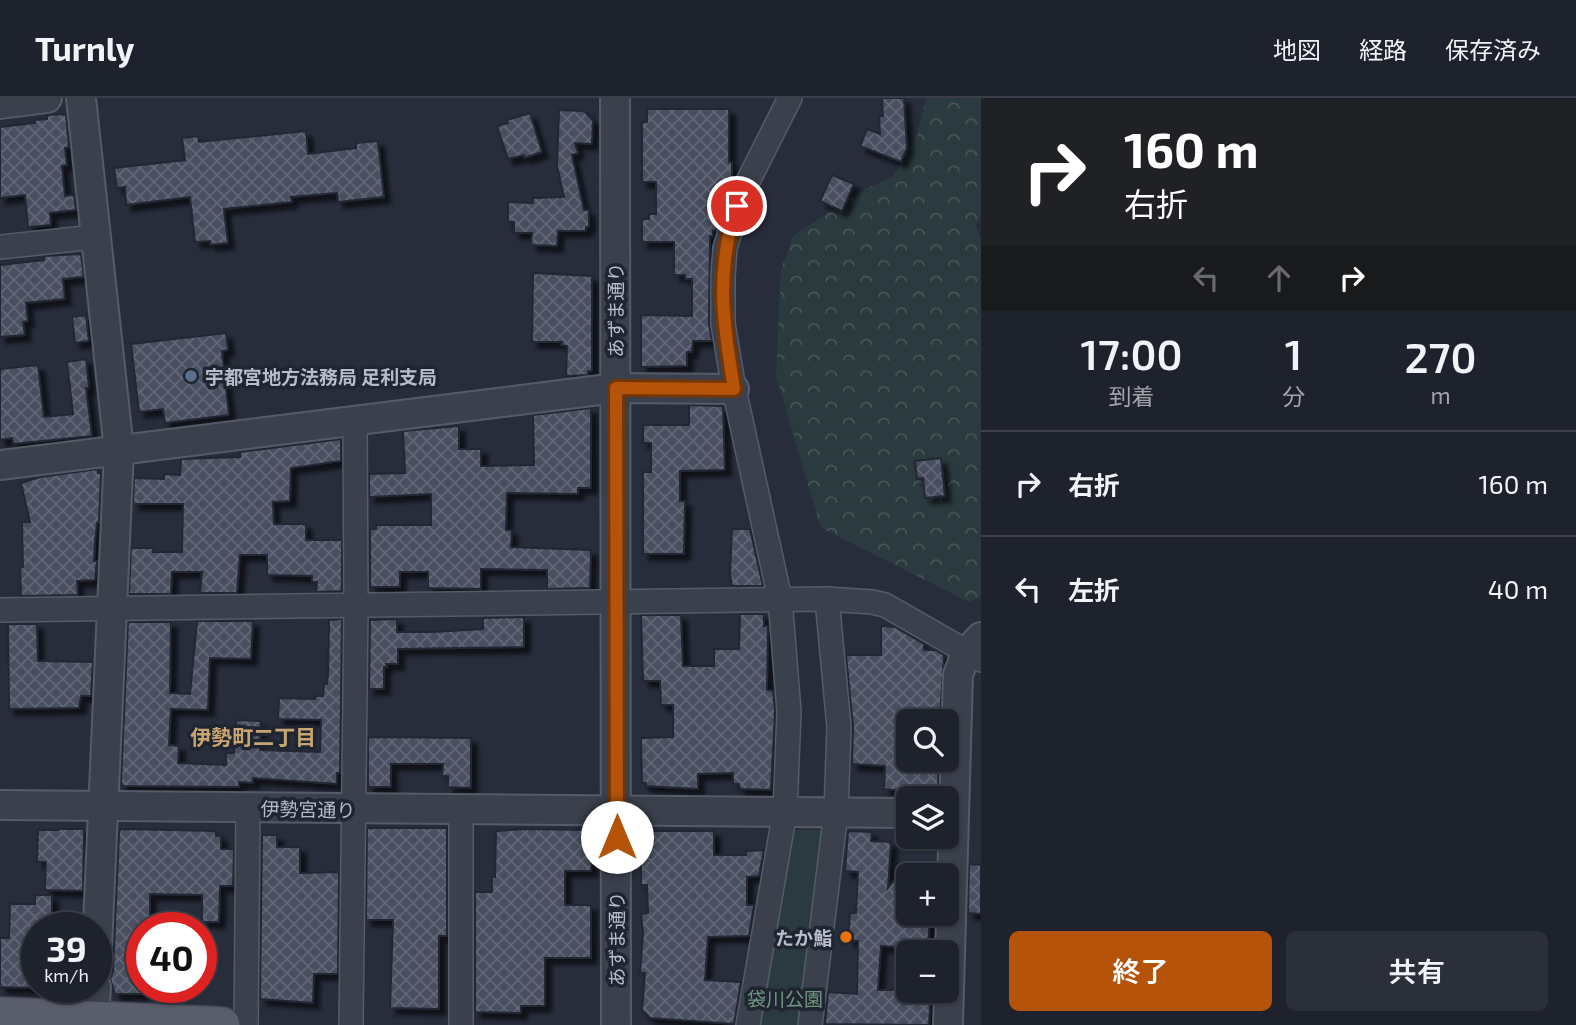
<!DOCTYPE html>
<html lang="ja">
<head>
<meta charset="utf-8">
<style>
  :root { --surface:#1e222d; --page:#2b2f39; --text:#f1f3f6; --muted:#a1a4aa; --line:#3c3f49; --accent:#b45309 }
  body { margin:0; font-family:"Exo 2","Noto Sans JP",sans-serif; background:var(--page); color:var(--text); height:100vh; display:flex; flex-direction:column; font-size:26px; white-space:nowrap }
  * { box-sizing:border-box; margin:0 }
  p { font-size:23px; color:var(--muted) }
  .icon { flex:none; width:38px; height:38px; fill:none; stroke:currentColor; stroke-width:2; stroke-linecap:round; stroke-linejoin:round }
  .map { position:relative; flex:1; overflow:hidden }
  .side { display:flex; flex-direction:column; background:var(--surface); width:595px }
  .side>* { flex:none }
  .hud { background:#202124; color:#fff; overflow:hidden }
  .controls { position:absolute; left:896px; top:611px; display:grid; gap:14px }
  .controls a { display:grid; place-items:center; width:63px; height:63px; border-radius:10px; background:var(--surface); box-shadow:0 2px 5px #0004,0 0 0 2px var(--line); font-size:35px }
  .speed { position:absolute; left:21px; top:814px; display:flex; gap:14px; font-size:35px; font-weight:700; text-align:center }
  .speed>* { display:grid; place-content:center; width:91px; height:91px; border-radius:50%; background:var(--surface); box-shadow:0 2px 5px #0004,0 0 0 2px var(--line); line-height:1 }
  .speed small { font-size:18px; font-weight:400 }
  .speed .limit { border:10px solid #d22; background:#fff; color:#111 }
  .pin { position:absolute; display:grid; place-items:center; width:60px; height:60px; color:#fff; margin:-30px; border:4px solid #fff; border-radius:50%; box-shadow:0 2px 7px #0007 }
  .me { position:absolute; width:77px; margin:-38px; rotate:0deg; stroke-linejoin:round; filter:drop-shadow(0 0 5px #0008) }
  .turn { display:flex; align-items:center; gap:24px; height:147px; padding:0 28px; font-size:32px }
  .turn .icon { width:91px; height:91px; stroke-width:2.5 }
  .turn b { display:block; font-size:49px; line-height:60px }
  .lanes { display:flex; align-items:center; height:66px; padding:0 28px; background:#0003; justify-content:center; gap:35px; direction:ltr }
  .lanes .off { opacity:.35 }
  .eta { display:flex; justify-content:space-evenly; align-items:center; height:119px; text-align:center }
  .eta b { font-size:42px; font-weight:600; line-height:49px }
  .action { display:flex; gap:14px; margin-top:auto; padding:14px 28px }
  .action a { flex:1; height:80px; border-radius:10px; background:var(--accent); color:#fff; font-size:28px; font-weight:600; line-height:80px; text-align:center }
  .action a+a { background:var(--page); color:var(--text) }
  ul { padding:0; list-style:none }
  li { display:flex; align-items:center; gap:21px; height:105px; padding:0 28px; border-top:2px solid var(--line) }
  li div { flex:1 }
  li b { display:block; font-size:26px }
  li em { font-style:normal }
  header { display:flex; align-items:center; gap:42px; box-sizing:border-box; height:98px; padding:0 35px; background:var(--surface); border-bottom:2px solid var(--line) }
  header strong { font-size:33px }
  nav { display:flex; gap:38px; margin-inline-start:auto; font-size:24px }
  main { display:flex; flex:1; min-height:0 }
  .map>svg:first-child { display:block }
</style>
</head>
<body>
<header>
<strong>Turnly</strong>
<nav><a>地図</a><a>経路</a><a>保存済み</a></nav>
</header>
<main>
<div class="map">
<svg width="981" height="927" viewBox="0 0 981 927">
  <defs>
    <pattern id="forest-crowns" width="20" height="18" patternUnits="userSpaceOnUse" patternTransform="scale(1.75)"><rect width="20" height="18" fill="#2b3a3e"/><path d="M2 6a3 3 0 1 1 6 0M12 15a3 3 0 1 1 6 0" fill="none" stroke="#485558"/></pattern>
    <pattern id="building-cross-hatch" width="8" height="8" patternUnits="userSpaceOnUse" patternTransform="scale(1.75)"><rect width="8" height="8" fill="#495060"/><path d="M0 0l8 8M0 8l8-8" fill="none" stroke="#616775"/></pattern>
    <filter id="shadow"><feDropShadow dx="6" dy="6" stdDeviation="2" flood-color="#0009"/></filter>
  </defs>
  <rect width="100%" height="100%" fill="#282d3c"/>
  <path fill="url(#forest-crowns)" d="M926,0H981V118L976,126L981,143V499L969,504L821,430L776,278L781,172L793,138L865,91L893,79L917,38Z"/>
  <path fill="#2b3a3e" d="M797,732H827L805,927H761L757,922L789,738Z"/>
  <g fill="url(#building-cross-hatch)" stroke="#222734" stroke-width="2" filter="url(#shadow)">
    <path d="M882,0H904L907,50L901,64L860,48L867,31L880,36L879,18H883Z"/>
    <path d="M647,11H729V64H732V83L727,96H718V126L716,133H713V138H710L709,226L712,243H693L692,254H687V268L641,269V217L692,218V181H685V177H674V144H642V121H649V116H656V84H642V24H647Z"/>
    <path d="M559,12L584,13L593,22L592,46L575,45L578,55L572,57L584,112H589V129H586V133H558L557,148L531,147L532,135H514V124H508V104L533,105V100L564,99L557,68Z"/>
    <path d="M530,15L542,54L524,60V57L508,61L497,28L508,25L507,22Z"/>
    <path d="M66,16L69,50H65L67,67L62,68L65,98L74,97L76,112L50,115L51,127L28,129L25,97L0,100V29L35,25L34,22L47,21V17Z"/>
    <path d="M306,33L308,56L356,50V45L378,43L384,99L338,104L337,95L291,99L292,104L224,111L228,145L210,147V143L195,144L190,99L126,107L125,89L117,90L114,70L185,62L182,40L198,38L199,44Z"/>
    <path d="M832,77L854,86L842,113L820,103Z"/>
    <path d="M81,156L84,179L63,181L65,201L26,205L28,223L23,224L25,237L0,239V167L44,162V158Z"/>
    <path d="M533,175L592,178V273H588V277L566,278L567,248L561,247L562,244H532Z"/>
    <path d="M86,217L89,243L75,245L72,219Z"/>
    <path d="M226,235L228,252L222,253L229,317L165,325L163,311L139,314L131,246Z"/>
    <path d="M86,261L89,290H86L92,338L13,346L12,340L0,342V271L38,267L44,319L73,316L67,264Z"/>
    <path d="M689,307L723,308L725,372L680,373V403H685L684,456H643V374H651V345H643V327H689Z"/>
    <path d="M591,310V390H578V396L507,395L506,432H512L511,449L591,452L590,490L547,491V472L481,471V491L428,490V474H400V489H370V431H376V427H431V396L369,399V376L405,375L403,333L459,328V351H481V368L531,367H534L533,317Z"/>
    <path d="M341,341V363L291,370L290,403L273,404L274,426H306V442H342V493L316,494L317,484H312V478L267,477V457H240L237,495H200L202,474H172L171,496H129L131,450H153V454H182L183,406H133L134,380L164,381V376L180,377L181,361L240,359V354Z"/>
    <path d="M941,360L945,398L925,400L923,380L917,381L915,363Z"/>
    <path d="M98,371V375H101L99,425H97L95,444L94,463H97L95,482L77,483L78,497L21,498L20,470L23,469L22,424H30L21,385L40,379Z"/>
    <path d="M732,431H750L763,488H732L730,477Z"/>
    <path d="M740,516H764V528H768L767,592L773,593L775,614L771,692L740,691L739,686H733V675L698,676V691L646,688V685H642L641,640L673,639V607H661L660,583H643L641,517H681L683,568H714V551H739Z"/>
    <path d="M524,519V549L398,551V566H386L387,569H384V591H369L370,522L397,521V534H433L483,531V520Z"/>
    <path d="M342,521L340,675H337V686L253,680V685L239,684V689L123,688L121,685L128,524H171L170,595L190,596L197,523H253L251,561L210,560L208,612L171,611L169,647L179,648L178,665L226,667V655H234L236,622L261,623L260,652L320,654L321,622L278,621L279,600L315,601V598H323L324,585L327,586L328,576L329,522Z"/>
    <path d="M8,526H37L38,563L93,564L91,598H81L79,610L9,611Z"/>
    <path d="M881,528L895,529L924,546V552H936L944,557L940,622L908,623V662H939L938,691L904,689V693L884,691L885,668L852,666L853,628L846,557H881Z"/>
    <path d="M368,639L471,640V690L448,689V678H442L443,666H391V689H368Z"/>
    <path d="M367,730H447V838H439V911L390,910L393,822H366Z"/>
    <path d="M58,731H84L83,793L45,792L46,764H37L38,732H58Z"/>
    <path d="M121,731L216,733V738H221V751H234L233,788H220L219,824H202V797L150,796V830H142V896H115L110,881L113,873L119,734Z"/>
    <path d="M525,731L583,732L593,743L591,773H565V807H591V860H545V908H521V915L475,914V794H492V779H495L496,733Z"/>
    <path d="M651,733H714V757H746V753L764,752L759,778L747,779V807H754L749,838L708,839L705,882L741,884L734,926L650,920L642,912L645,875H640L643,836L641,816L648,815L647,787H641V740H651Z"/>
    <path d="M848,733L872,734L871,743L891,744L888,790L908,764V816L930,818L928,848L914,847L913,850L881,848L878,892H931L929,927L825,926L828,894L857,896L858,843L848,842L850,815H856L858,774L845,773Z"/>
    <path d="M262,737H277V749H300V775L339,774L338,876H314L313,905L260,901Z"/>
    <path d="M969,766L981,767V816L968,815Z"/>
    <path d="M35,797H52V830H37V890L0,889V840H9L10,806H35Z"/>
  </g>
  <g fill="none" stroke-linecap="round" stroke-linejoin="round">
    <g stroke="#565b68" stroke-width="26">
      <g id="minor">
        <path d="M0,149L95,139"/>
        <path d="M0,512L827,501L872,504L885,507L981,562"/>
        <path d="M461,712V927"/>
        <path d="M246,927L248,710"/>
        <path d="M351,927L356,509L355,322"/>
        <path d="M748,927L785,713L789,614L780,501L734,291L723,226V178L725,150L742,95L790,0"/>
        <path d="M810,927L836,714L839,629L827,501"/>
      </g>
    </g>
    <g stroke="#565b68" stroke-width="32">
      <g id="tertiary">
        <path d="M81,0L119,352L96,872"/>
        <path d="M615,0L616,927"/>
        <path d="M0,6L47,0"/>
        <path d="M0,367L616,290L734,291"/>
        <path d="M0,707L908,715"/>
        <path d="M94,921L96,889"/>
        <path d="M948,927L958,577L966,555L981,539"/>
      </g>
    </g>
    <g stroke="#454956" stroke-width="38">
      <path id="primary" d="M0,917L222,927"/>
    </g>
    <use href="#minor" stroke="#3b404d" stroke-width="23"/>
    <use href="#tertiary" stroke="#3b404d" stroke-width="28"/>
    <use href="#primary" stroke="#5a5e6c" stroke-width="35"/>
  </g>
  <g fill="none" stroke-linecap="round" stroke-linejoin="round">
    <g stroke="#753606" stroke-width="18">
      <path id="route" d="M617,739L616,290L734,291C723,225 715,173 737,108"/>
    </g>
    <use href="#route" stroke="#b45309" stroke-width="12"/>
  </g>
  <circle fill="#5c6f8a" stroke="#202532" stroke-width="2.5" cx="191" cy="278" r="7"/>
  <circle fill="#e8710a" stroke="#202532" stroke-width="2.5" cx="846" cy="839" r="7"/>
  <g text-anchor="middle" dominant-baseline="central" stroke-width="7" stroke-linejoin="round" paint-order="stroke">
    <g font-size="19" fill="#b8bbc8" stroke="#202532">
      <text transform="translate(615 212) rotate(-90)">あずま通り</text>
      <text transform="translate(308 711) rotate(1)">伊勢宮通り</text>
      <text transform="translate(616 841) rotate(-90)">あずま通り</text>
    </g>
    <g font-size="19" font-weight="bold" fill="#b8bbc8" stroke="#202532" text-anchor="start">
      <text x="205" y="278">宇都宮地方法務局 足利支局</text>
      <text x="832" y="839" text-anchor="end">たか鮨</text>
    </g>
    <g font-size="19" fill="#719680" stroke="#202532">
      <text x="785" y="900">袋川公園</text>
    </g>
    <g font-size="21" font-weight="bold" fill="#c9a671" stroke="#202532">
      <text x="253" y="638">伊勢町二丁目</text>
    </g>
  </g>
</svg>
<div class="controls">
<a><svg class="icon" aria-label="search" viewBox="0 0 24 24"><circle cx="10" cy="10" r="6"/><path d="M15 15l6 6"/></svg></a>
<a><svg class="icon" aria-label="layers" viewBox="0 0 24 24"><path d="M12 4l9 5-9 5-9-5zM3 14l9 5 9-5"/></svg></a>
<a>+</a>
<a>−</a>
</div>
<div class="speed"><div>39<small>km/h</small></div><div class="limit">40</div></div>
<div class="pin" style="left:737px;top:108px;background:#d93025"><svg class="icon" aria-label="arrive" viewBox="0 0 24 24"><path d="M6 21V4h12l-3 4 3 4H6"/></svg></div>
<svg class="me" style="left:617px;top:739px" viewBox="-20 -20 40 40"><circle r="19" fill="#fff"/><path d="M0-13L10 11 0 6-10 11z" fill="#b45309"/></svg>
</div>
<section class="side">
<div class="hud">
<div class="turn"><svg class="icon" aria-label="right" viewBox="0 0 24 24"><path d="M7 20v-9h11M14 6l5 5-5 5"/></svg><div><b>160 m</b>右折</div></div>
<div class="lanes"><svg class="icon off" aria-label="left" viewBox="0 0 24 24"><path d="M17 20v-9H6M10 6l-5 5 5 5"/></svg><svg class="icon off" aria-label="ahead" viewBox="0 0 24 24"><path d="M12 20V5M6 11l6-6 6 6"/></svg><svg class="icon" aria-label="right" viewBox="0 0 24 24"><path d="M7 20v-9h11M14 6l5 5-5 5"/></svg></div>
</div>
<div class="eta">
<div><b>17:00</b><p>到着</p></div>
<div><b>1</b><p>分</p></div>
<div><b>270</b><p>m</p></div>
</div>
<ul>
<li><svg class="icon" aria-label="right" viewBox="0 0 24 24"><path d="M7 20v-9h11M14 6l5 5-5 5"/></svg><div><b>右折</b></div><em>160 m</em></li>
<li><svg class="icon" aria-label="left" viewBox="0 0 24 24"><path d="M17 20v-9H6M10 6l-5 5 5 5"/></svg><div><b>左折</b></div><em>40 m</em></li>
</ul>
<div class="action"><a>終了</a><a>共有</a></div>
</section>
</main>
</body>
</html>
